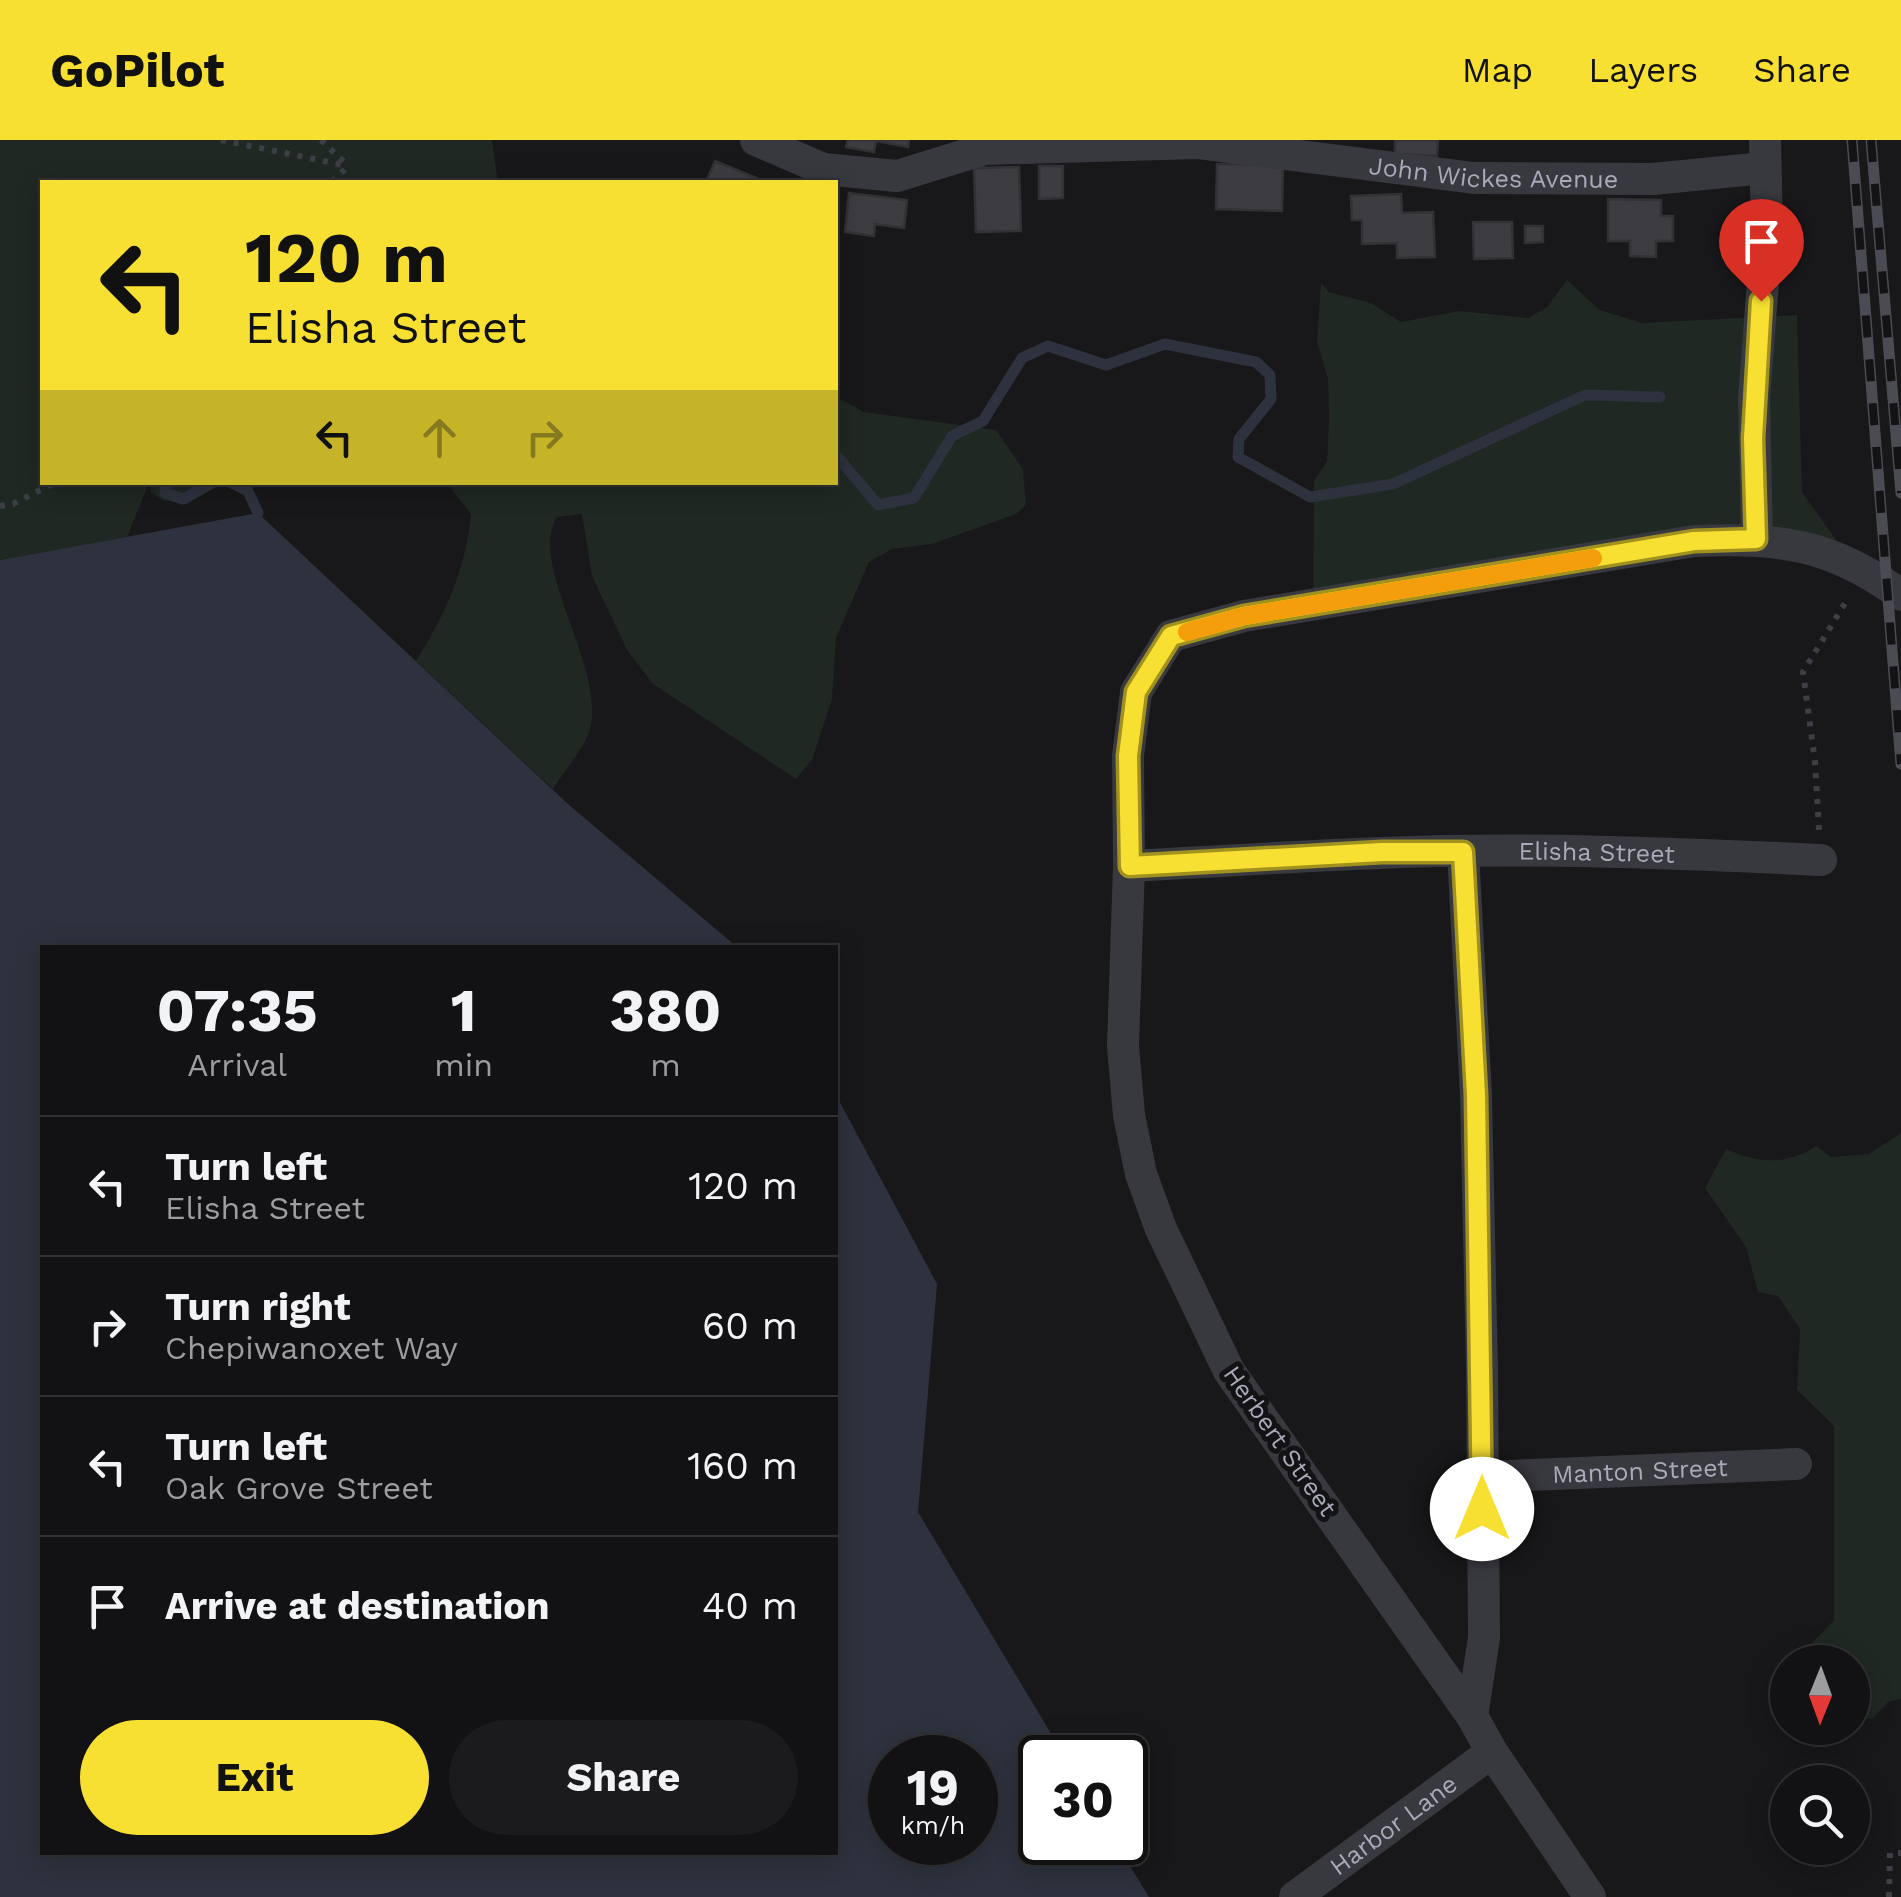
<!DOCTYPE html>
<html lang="en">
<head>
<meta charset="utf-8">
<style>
  :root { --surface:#121113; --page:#1b1a1c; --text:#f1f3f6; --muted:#9c9da0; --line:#313133; --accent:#f7e032 }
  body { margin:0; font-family:"Work Sans",sans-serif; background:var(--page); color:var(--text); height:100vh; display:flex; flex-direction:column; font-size:38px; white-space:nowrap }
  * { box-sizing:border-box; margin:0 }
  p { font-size:32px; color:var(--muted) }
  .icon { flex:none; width:55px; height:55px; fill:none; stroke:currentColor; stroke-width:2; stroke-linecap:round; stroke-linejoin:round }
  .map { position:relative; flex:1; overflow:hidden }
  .panel { position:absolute; left:40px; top:805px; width:798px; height:910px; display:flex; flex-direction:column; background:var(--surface); border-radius:0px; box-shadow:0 5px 25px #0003,0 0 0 2px var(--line) }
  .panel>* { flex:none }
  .top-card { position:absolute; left:40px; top:40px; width:798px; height:305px; border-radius:0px; box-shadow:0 5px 25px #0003,0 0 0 2px var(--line); background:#f7e032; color:#111; overflow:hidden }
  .needle { width:65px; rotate:181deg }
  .tools { position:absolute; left:1770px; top:1505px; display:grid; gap:20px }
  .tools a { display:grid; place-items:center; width:100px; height:100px; border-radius:50%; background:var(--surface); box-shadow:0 5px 25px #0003,0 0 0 2px var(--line); font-size:50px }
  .speed { position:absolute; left:868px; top:1595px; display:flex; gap:20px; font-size:50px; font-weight:700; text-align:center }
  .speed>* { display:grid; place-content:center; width:130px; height:130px; border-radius:50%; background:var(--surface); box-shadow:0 5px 25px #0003,0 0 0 2px var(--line); line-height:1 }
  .speed small { font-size:25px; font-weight:400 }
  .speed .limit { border:5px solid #111; border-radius:15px; background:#fff; color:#111 }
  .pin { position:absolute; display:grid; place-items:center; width:85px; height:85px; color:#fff; margin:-102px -42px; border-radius:50% 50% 50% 0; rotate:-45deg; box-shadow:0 0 10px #0007 }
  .pin .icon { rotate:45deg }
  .me { position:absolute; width:110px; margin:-55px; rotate:0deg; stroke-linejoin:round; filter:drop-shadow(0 0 8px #0008) }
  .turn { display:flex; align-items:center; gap:35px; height:210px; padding:0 40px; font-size:45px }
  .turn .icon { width:130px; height:130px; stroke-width:2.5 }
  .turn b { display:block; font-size:70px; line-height:85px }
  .lanes { display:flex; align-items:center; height:95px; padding:0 40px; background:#0003; justify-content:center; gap:50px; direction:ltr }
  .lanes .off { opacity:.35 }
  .eta { display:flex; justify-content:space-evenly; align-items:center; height:170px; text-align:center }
  .eta b { font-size:60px; font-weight:700; line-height:70px }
  .primary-button { display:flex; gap:20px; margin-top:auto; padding:20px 40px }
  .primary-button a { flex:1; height:115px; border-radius:60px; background:var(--accent); color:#111; font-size:40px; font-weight:700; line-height:115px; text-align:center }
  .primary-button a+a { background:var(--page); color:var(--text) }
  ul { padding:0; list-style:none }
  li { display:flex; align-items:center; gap:30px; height:140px; padding:0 40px; border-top:2px solid var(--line) }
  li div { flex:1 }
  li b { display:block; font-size:38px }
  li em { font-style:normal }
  header { display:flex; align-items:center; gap:60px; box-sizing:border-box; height:140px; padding:0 50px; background:var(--accent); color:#111 }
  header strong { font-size:48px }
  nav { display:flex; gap:55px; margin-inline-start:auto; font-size:35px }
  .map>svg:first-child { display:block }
</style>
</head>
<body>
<header>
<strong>GoPilot</strong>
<nav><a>Map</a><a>Layers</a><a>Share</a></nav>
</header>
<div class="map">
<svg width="1901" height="1757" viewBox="0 0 1901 1757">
  <rect width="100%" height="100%" fill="#181719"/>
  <g fill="#1f2822">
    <path d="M0,0H492L498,42H42V342L149,343L127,397L0,420Z"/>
    <path d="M1567,140L1600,170L1642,183L1797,175L1802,352L1847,415L1793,396L1313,455L1314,341L1327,321L1329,278L1328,239L1317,202L1321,143L1329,152L1371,163L1401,182L1459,171L1528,178L1547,167Z"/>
    <path d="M835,256L864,272L996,290L1023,329L1026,365L1016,374L932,404L892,409L869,422L836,498L832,559L812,620L796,639L653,544L627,510L592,436L582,374L557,377C527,425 606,526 590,589C586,606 562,634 553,649L416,521C445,475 466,429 471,374L447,343L835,342Z"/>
    <path d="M151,343V342L221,343L188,364L162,360L151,352Z"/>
    <path d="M1901,993V1559L1888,1562L1872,1579L1853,1576L1852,1522H1794L1834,1480V1286L1797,1250L1800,1189L1778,1156L1758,1152L1746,1107L1705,1048L1726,1009C1758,1023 1786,1026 1816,1006L1831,1017L1869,1014Z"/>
  </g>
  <path fill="#2d323e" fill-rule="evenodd" d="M258,373L568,664L737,807L42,808V1712H835V953L937,1144L918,1372L1065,1617L1040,1618V1702L1116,1703L1149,1757H0V420ZM890,1618H975V1702H890Z"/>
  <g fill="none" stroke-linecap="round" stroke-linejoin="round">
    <g stroke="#2d323e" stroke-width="11">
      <path d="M835,314L878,365L914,358L952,296L983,281L1022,218L1048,206L1106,225L1165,204L1256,222L1270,235L1271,259L1239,299L1238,317L1310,357L1393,344L1585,255L1660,257"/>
      <path d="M166,342L165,353L183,359L214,342"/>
      <path d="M230,342L248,351L258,373"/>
    </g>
  </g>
  <g fill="#3d3c41" stroke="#323135" stroke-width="2.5">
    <path d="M848,0H909L908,7L876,1L874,12L846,7Z"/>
    <path d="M1395,0H1438L1437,16L1395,14Z"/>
    <path d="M715,21L766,42H706Z"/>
    <path d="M1217,24L1283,25L1282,71L1216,69Z"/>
    <path d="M1039,26H1063V58L1039,59Z"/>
    <path d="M1019,27L1021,91L976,92L974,28Z"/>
    <path d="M849,53L907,60L904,88L875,84L874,96L845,92Z"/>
    <path d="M1401,54L1402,73L1433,72L1435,117L1397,118V103L1362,104V80H1352L1351,56Z"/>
    <path d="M1608,59L1661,60V76H1673V101H1656V117L1630,116V101H1608Z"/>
    <path d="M1473,82H1512L1513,118L1474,119Z"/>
    <path d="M1525,86H1543V102L1525,103Z"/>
  </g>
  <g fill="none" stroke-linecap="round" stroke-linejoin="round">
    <g stroke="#3e3e46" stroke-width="6" stroke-dasharray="5 8" stroke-linecap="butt">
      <path d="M221,0L348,26"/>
      <path d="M321,0L347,25"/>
      <path d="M332,42L347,27"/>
      <path d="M0,366L13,364L56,342"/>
      <path d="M1819,690L1815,622L1803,532L1847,460"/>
      <path d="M1889,1757L1890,1713H1901"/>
    </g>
    <g stroke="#38383f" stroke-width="32">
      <path id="s1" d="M756,0L823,29L897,36L985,9L1197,3L1474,38L1653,39L1764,28"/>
      <path d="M1757,399L1754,258L1767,90L1765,0"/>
      <path d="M1463,712L1476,955L1482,1231L1484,1498L1472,1576"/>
      <path id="s2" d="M1129,726C1213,722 1296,716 1380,713C1526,707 1674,713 1821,720"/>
      <path id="s3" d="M1482,1337L1796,1324"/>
      <path id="s4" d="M1295,1757L1492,1612"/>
      <path d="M1590,1757L1492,1612L1472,1576L1229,1231L1161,1089L1141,1034L1129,975L1123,906L1129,726L1128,616L1136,552L1171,496L1244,476L1694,401C1780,398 1830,403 1901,455"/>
    </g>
    <g stroke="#4b4b54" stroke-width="11">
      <g id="rail">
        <path d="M1852,0L1901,624"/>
        <path d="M1871,0L1901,353"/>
      </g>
    </g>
    <use href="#rail" stroke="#131214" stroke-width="8" stroke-dasharray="22" stroke-linecap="butt"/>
  </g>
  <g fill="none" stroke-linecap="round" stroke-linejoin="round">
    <g stroke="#a19220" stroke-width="25">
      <path id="route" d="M1482,1369L1476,955L1463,712H1382L1130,726L1128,616L1136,552L1171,496L1244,476L1694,401L1756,399L1753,298L1761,161"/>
    </g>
    <use href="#route" stroke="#f7e032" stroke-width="18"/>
    <path stroke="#f59e0b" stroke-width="18" d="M1187,492L1244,476L1593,418"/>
  </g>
  <g text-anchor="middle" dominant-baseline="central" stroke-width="10" stroke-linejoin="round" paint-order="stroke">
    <g font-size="25" fill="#a9aaba" stroke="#131214">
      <text stroke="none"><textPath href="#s1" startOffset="750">John Wickes Avenue</textPath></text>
      <text stroke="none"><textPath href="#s2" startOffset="468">Elisha Street</textPath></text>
      <text transform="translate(1280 1301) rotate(55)">Herbert Street</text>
      <text stroke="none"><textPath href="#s3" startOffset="158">Manton Street</textPath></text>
      <text stroke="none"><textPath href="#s4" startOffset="122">Harbor Lane</textPath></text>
    </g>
  </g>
</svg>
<div class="tools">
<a><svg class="needle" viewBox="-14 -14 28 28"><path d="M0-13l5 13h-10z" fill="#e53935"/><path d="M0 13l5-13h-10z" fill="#9c9da0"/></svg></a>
<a><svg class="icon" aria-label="search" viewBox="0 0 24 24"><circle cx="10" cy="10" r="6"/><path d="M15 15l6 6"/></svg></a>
</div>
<div class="speed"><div>19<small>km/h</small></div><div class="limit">30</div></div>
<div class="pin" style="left:1761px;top:161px;background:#d93025"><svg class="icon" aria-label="arrive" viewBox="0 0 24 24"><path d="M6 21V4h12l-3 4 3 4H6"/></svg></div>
<svg class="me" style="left:1482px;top:1369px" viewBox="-20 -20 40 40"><circle r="19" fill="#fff"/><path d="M0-13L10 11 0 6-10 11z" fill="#f7e032"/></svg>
<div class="top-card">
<div class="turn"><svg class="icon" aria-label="left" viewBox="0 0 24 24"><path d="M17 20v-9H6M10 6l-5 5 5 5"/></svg><div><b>120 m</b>Elisha Street</div></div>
<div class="lanes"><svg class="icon" aria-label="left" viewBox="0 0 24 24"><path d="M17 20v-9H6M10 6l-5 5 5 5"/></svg><svg class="icon off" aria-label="ahead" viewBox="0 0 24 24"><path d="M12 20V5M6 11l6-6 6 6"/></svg><svg class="icon off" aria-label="right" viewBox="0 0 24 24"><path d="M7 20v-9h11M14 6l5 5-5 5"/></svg></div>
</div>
<section class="panel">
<div class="eta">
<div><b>07:35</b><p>Arrival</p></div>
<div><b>1</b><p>min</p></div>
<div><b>380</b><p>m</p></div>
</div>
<ul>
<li><svg class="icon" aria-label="left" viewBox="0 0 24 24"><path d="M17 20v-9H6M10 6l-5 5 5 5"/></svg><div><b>Turn left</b><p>Elisha Street</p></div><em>120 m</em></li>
<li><svg class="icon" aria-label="right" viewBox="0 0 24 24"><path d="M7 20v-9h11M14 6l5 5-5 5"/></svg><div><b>Turn right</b><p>Chepiwanoxet Way</p></div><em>60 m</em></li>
<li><svg class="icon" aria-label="left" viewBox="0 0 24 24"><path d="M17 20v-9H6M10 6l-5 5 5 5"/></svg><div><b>Turn left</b><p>Oak Grove Street</p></div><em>160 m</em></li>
<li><svg class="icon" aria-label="arrive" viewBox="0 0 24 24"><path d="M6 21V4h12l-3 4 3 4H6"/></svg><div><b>Arrive at destination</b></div><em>40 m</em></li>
</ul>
<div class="primary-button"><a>Exit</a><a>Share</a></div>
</section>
</div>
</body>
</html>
